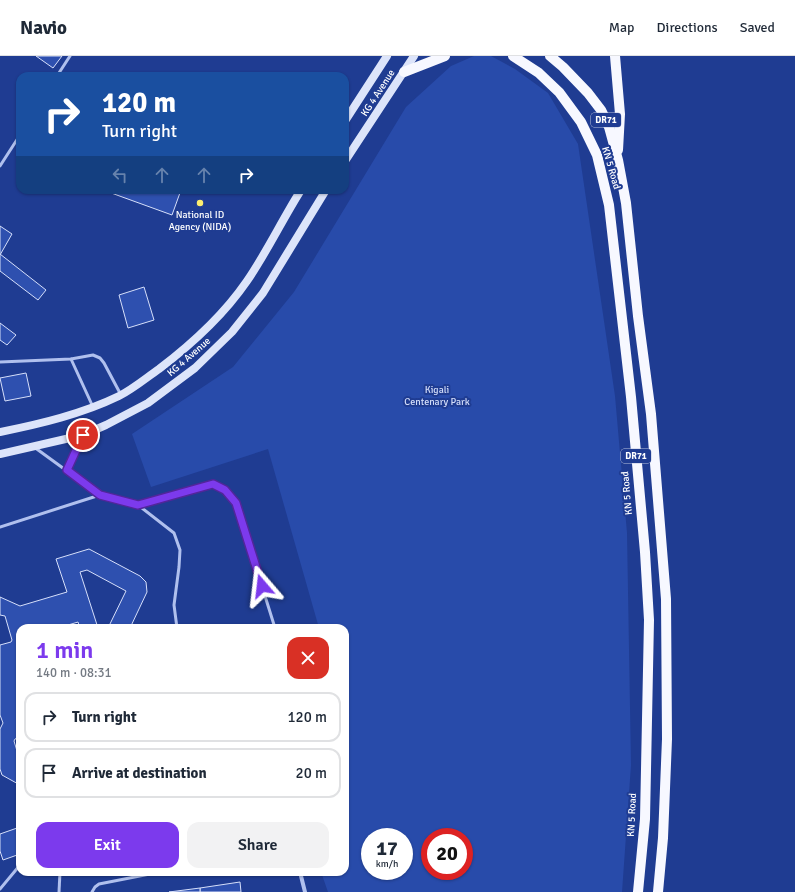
<!DOCTYPE html>
<html lang="en">
<head>
<meta charset="utf-8">
<style>
  :root { --surface:#fff; --page:#f2f2f3; --text:#1f2937; --muted:#747a83; --line:#e0e1e3; --accent:#7c3aed }
  body { margin:0; font-family:Signika,sans-serif; background:var(--page); color:var(--text); height:100vh; display:flex; flex-direction:column; font-size:15px; white-space:nowrap }
  * { box-sizing:border-box; margin:0 }
  p { font-size:13px; color:var(--muted) }
  .icon { flex:none; width:22px; height:22px; fill:none; stroke:currentColor; stroke-width:2; stroke-linecap:round; stroke-linejoin:round }
  .map { position:relative; flex:1; overflow:hidden }
  .details { position:absolute; left:16px; top:568px; width:333px; height:252px; display:flex; flex-direction:column; background:var(--surface); border-radius:12px; box-shadow:0 1px 3px #0004 }
  .details>* { flex:none }
  .guide { position:absolute; left:16px; top:16px; width:333px; height:122px; border-radius:12px; box-shadow:0 1px 3px #0004; background:#1a4fa0; color:#fff; overflow:hidden }
  .speed { position:absolute; left:361px; top:772px; display:flex; gap:8px; font-size:20px; font-weight:700; text-align:center }
  .speed>* { display:grid; place-content:center; width:52px; height:52px; border-radius:50%; background:var(--surface); box-shadow:0 1px 3px #0004; line-height:1 }
  .speed small { font-size:10px; font-weight:400 }
  .speed .limit { border:6px solid #d22; background:#fff; color:#111 }
  .pin { position:absolute; display:grid; place-items:center; width:34px; height:34px; color:#fff; margin:-17px; border:2px solid #fff; border-radius:50%; box-shadow:0 1px 4px #0007 }
  .me { position:absolute; width:44px; margin:-22px; rotate:343deg; stroke-linejoin:round; filter:drop-shadow(0 0 3px #0008) }
  .turn { display:flex; align-items:center; gap:14px; height:84px; padding:0 20px; font-size:18px }
  .turn .icon { width:52px; height:52px; stroke-width:2.5 }
  .turn b { display:block; font-size:28px; line-height:34px }
  .lanes { display:flex; align-items:center; height:38px; padding:0 20px; background:#0003; justify-content:center; gap:20px; direction:ltr }
  .lanes .off { opacity:.35 }
  .round { display:grid; place-items:center; flex:none; width:42px; height:42px; border-radius:12px; background:var(--page) }
  .summary { display:flex; align-items:center; justify-content:space-between; height:68px; padding:0 20px }
  h1 { font-size:24px; font-weight:600; line-height:30px; color:var(--accent) }
  .button { display:flex; gap:8px; margin-top:auto; padding:8px 20px }
  .button a { flex:1; height:46px; border-radius:12px; background:var(--accent); color:#fff; font-size:16px; font-weight:600; line-height:46px; text-align:center }
  .button a+a { background:var(--page); color:var(--text) }
  ul { padding:0; list-style:none }
  li { display:flex; align-items:center; gap:12px; height:50px; margin:0 8px 6px; padding:0 12px; border:2px solid var(--line); border-radius:12px }
  li div { flex:1 }
  li b { display:block; font-size:15px }
  li em { font-style:normal }
  header { display:flex; align-items:center; gap:24px; box-sizing:border-box; height:56px; padding:0 20px; background:var(--surface); border-bottom:1px solid var(--line) }
  header strong { font-size:19px }
  nav { display:flex; gap:22px; margin-inline-start:auto; font-size:14px }
  .map>svg:first-child { display:block }
</style>
</head>
<body>
<header>
<strong>Navio</strong>
<nav><a>Map</a><a>Directions</a><a>Saved</a></nav>
</header>
<div class="map">
<svg width="795" height="836" viewBox="0 0 795 836">
  <rect width="100%" height="100%" fill="#1f3c92"/>
  <path fill="#284baa" fill-rule="evenodd" d="M474,0H491L515,13L548,37L578,88L615,340L627,477L631,709L622,836H328L321,816H345V741L347,739L348,675L345,665V572H319L268,393L151,431L132,378L233,311L294,236L406,51L451,10ZM370,781H404V815H370ZM430,781H464V815H430Z"/>
  <g fill="#2e50af" stroke="#d6dffa">
    <path d="M36,0H62L53,12Z"/>
    <path d="M103,134H181L172,159Z"/>
    <path d="M0,170L12,178L0,199Z"/>
    <path d="M0,198L46,234L38,244L0,215Z"/>
    <path d="M144,231L154,264L128,272L119,239Z"/>
    <path d="M0,267L16,279L7,289L0,284Z"/>
    <path d="M26,317L31,340L5,345L0,322Z"/>
    <path d="M89,493L140,520L146,526L147,536L130,572H108L126,535L87,514L80,516L98,572H80L78,566L58,572H20V601L19,603L20,607V681L15,683L14,685L20,705V729L2,719L0,713V673L3,667L0,659V589L11,586L12,584L5,560L0,559V541L20,550L67,536L56,503Z"/>
    <path d="M20,771V798L3,804L0,795V778Z"/>
    <path d="M240,826L241,836H200V832Z"/>
    <path d="M200,832V836H169Z"/>
  </g>
  <g fill="none" stroke-linecap="round" stroke-linejoin="round">
    <g stroke="#b0c0ee" stroke-width="3">
      <path d="M57,20L70,0"/>
      <path d="M0,110L20,79"/>
      <path d="M71,303L93,351"/>
      <path d="M0,306L71,303L93,299L100,302L104,307L121,339"/>
      <path d="M34,391L100,439L138,449L174,477L180,494L179,511L174,549L177,572"/>
      <path d="M67,414L82,381"/>
      <path d="M138,449L213,428L225,434L236,447L275,572"/>
      <path d="M0,471L100,439"/>
      <path d="M0,833L20,809"/>
      <path d="M59,836L60,816"/>
      <path d="M92,836L95,831L99,828L160,816"/>
    </g>
    <path stroke="#b0c0ee" stroke-width="4" d="M300,816L305,836"/>
    <g stroke="#dce4fa" stroke-width="8">
      <path d="M345,65L387,0"/>
      <path d="M345,105L414,0"/>
      <path d="M0,376C40,368 82,358 119,340C133,333 146,322 159,313C192,288 223,260 247,225C267,196 282,164 301,134"/>
      <path d="M0,398L83,379L106,369L148,347L195,312L232,276L263,237L326,134"/>
    </g>
    <g stroke="#f7f8ff" stroke-width="10">
      <path d="M513,0L539,17L559,36L581,66L597,99L609,149L631,341L645,496L649,564L645,763L638,836"/>
      <path d="M550,0L563,11L588,37L601,54L609,71L618,104L626,147L638,260L651,358L666,543L667,683L663,782L658,836"/>
      <path d="M615,0L620,58L618,94"/>
      <path d="M404,16L445,0"/>
    </g>
  </g>
  <g fill="none" stroke-linecap="round" stroke-linejoin="round">
    <g stroke="#51269a" stroke-width="10">
      <path id="route" d="M83,379L67,414L100,439L138,449L213,428L225,434L236,447L262,530"/>
    </g>
    <use href="#route" stroke="#7c3aed" stroke-width="7"/>
  </g>
  <circle fill="#fced70" stroke="#1f3c92" stroke-width="1.5" cx="200" cy="147" r="4"/>
  <g text-anchor="middle" dominant-baseline="central" stroke-width="4" stroke-linejoin="round" paint-order="stroke">
    <g fill="#1f3c92" stroke="#bcc4de" stroke-width="1">
      <rect x="591" y="57" width="30" height="14" rx="3"/>
      <rect x="621" y="393" width="30" height="14" rx="3"/>
    </g>
    <g font-size="9" font-weight="bold" fill="#fff">
      <text x="606" y="64">DR71</text>
      <text x="636" y="400">DR71</text>
    </g>
    <g font-size="10" fill="#fff" stroke="#1f3c92">
      <text transform="translate(378 37) rotate(-57)">KG 4 Avenue</text>
      <text transform="translate(611 112) rotate(74)">KN 5 Road</text>
      <text transform="translate(189 301) rotate(-41)">KG 4 Avenue</text>
      <text transform="translate(627 437) rotate(-95)">KN 5 Road</text>
      <text transform="translate(632 759) rotate(-87)">KN 5 Road</text>
    </g>
    <g font-size="10" fill="#fff" stroke="#1f3c92">
      <text x="200" y="159">National ID<tspan x="200" dy="12">Agency (NIDA)</tspan></text>
    </g>
    <g font-size="10" fill="#d6dffa" stroke="#1f3c92">
      <text x="437" y="334">Kigali<tspan x="437" dy="12">Centenary Park</tspan></text>
    </g>
  </g>
</svg>
<div class="speed"><div>17<small>km/h</small></div><div class="limit">20</div></div>
<div class="pin" style="left:83px;top:379px;background:#d93025"><svg class="icon" aria-label="arrive" viewBox="0 0 24 24"><path d="M6 21V4h12l-3 4 3 4H6"/></svg></div>
<svg class="me" style="left:262px;top:530px" viewBox="-20 -20 40 40"><path d="M0-17L14 15 0 8-14 15z" fill="#7c3aed" stroke="#fff" stroke-width="4"/></svg>
<div class="guide">
<div class="turn"><svg class="icon" aria-label="right" viewBox="0 0 24 24"><path d="M7 20v-9h11M14 6l5 5-5 5"/></svg><div><b>120 m</b>Turn right</div></div>
<div class="lanes"><svg class="icon off" aria-label="left" viewBox="0 0 24 24"><path d="M17 20v-9H6M10 6l-5 5 5 5"/></svg><svg class="icon off" aria-label="ahead" viewBox="0 0 24 24"><path d="M12 20V5M6 11l6-6 6 6"/></svg><svg class="icon off" aria-label="ahead" viewBox="0 0 24 24"><path d="M12 20V5M6 11l6-6 6 6"/></svg><svg class="icon" aria-label="right" viewBox="0 0 24 24"><path d="M7 20v-9h11M14 6l5 5-5 5"/></svg></div>
</div>
<section class="details">
<div class="summary"><div><h1>1 min</h1><p>140 m · 08:31</p></div><a class="round" style="background:#d93025;color:#fff"><svg class="icon" aria-label="close" viewBox="0 0 24 24"><path d="M6 6l12 12M18 6L6 18"/></svg></a></div>
<ul>
<li><svg class="icon" aria-label="right" viewBox="0 0 24 24"><path d="M7 20v-9h11M14 6l5 5-5 5"/></svg><div><b>Turn right</b></div><em>120 m</em></li>
<li><svg class="icon" aria-label="arrive" viewBox="0 0 24 24"><path d="M6 21V4h12l-3 4 3 4H6"/></svg><div><b>Arrive at destination</b></div><em>20 m</em></li>
</ul>
<div class="button"><a>Exit</a><a>Share</a></div>
</section>
</div>
</body>
</html>
